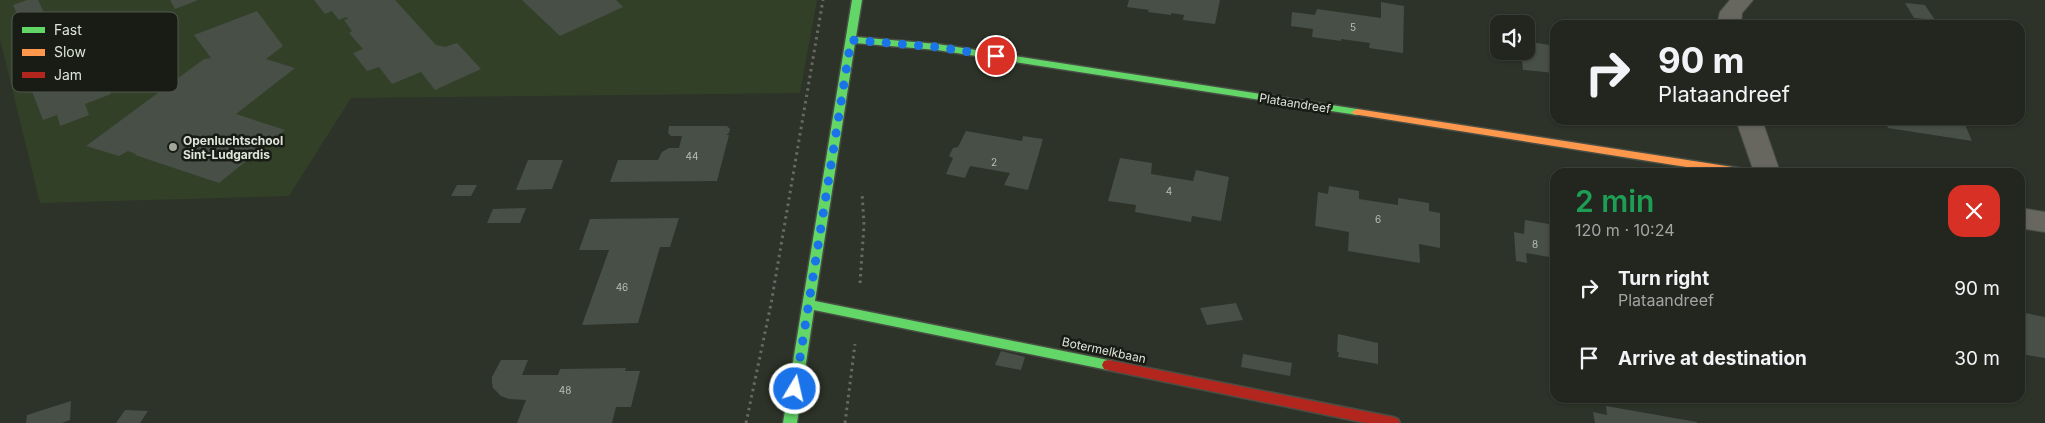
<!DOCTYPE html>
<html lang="en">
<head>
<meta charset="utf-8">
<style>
  :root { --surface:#22261e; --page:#2a2e27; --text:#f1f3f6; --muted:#a2a5a4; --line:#3f433c }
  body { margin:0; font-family:Inter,sans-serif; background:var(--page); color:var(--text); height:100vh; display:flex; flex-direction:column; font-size:19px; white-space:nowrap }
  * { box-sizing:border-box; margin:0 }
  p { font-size:16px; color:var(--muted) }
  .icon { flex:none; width:28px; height:28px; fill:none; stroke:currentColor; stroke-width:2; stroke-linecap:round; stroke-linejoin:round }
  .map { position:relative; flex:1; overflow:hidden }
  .details { position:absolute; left:1550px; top:168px; width:475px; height:235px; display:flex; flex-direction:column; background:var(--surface); border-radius:15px; box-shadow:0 1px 4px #0004,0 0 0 1px var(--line) }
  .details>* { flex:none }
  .banner { position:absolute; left:1550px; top:20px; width:475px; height:105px; border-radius:15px; box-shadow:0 1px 4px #0004,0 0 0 1px var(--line); background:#22261e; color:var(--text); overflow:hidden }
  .controls { position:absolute; left:1490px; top:15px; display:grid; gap:10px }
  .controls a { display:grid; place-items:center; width:45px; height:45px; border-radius:10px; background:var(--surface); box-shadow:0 1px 4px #0004,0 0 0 1px var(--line); font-size:25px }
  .pin { position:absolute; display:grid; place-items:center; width:42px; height:42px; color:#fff; margin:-21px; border:2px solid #fff; border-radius:50%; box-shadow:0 1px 5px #0007 }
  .me { position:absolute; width:55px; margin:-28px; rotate:9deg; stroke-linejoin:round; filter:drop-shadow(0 0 4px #0008) }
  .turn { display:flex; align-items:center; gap:18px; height:105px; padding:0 25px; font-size:22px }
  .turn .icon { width:65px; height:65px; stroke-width:2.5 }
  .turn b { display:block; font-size:35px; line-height:42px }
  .round { display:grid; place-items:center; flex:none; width:52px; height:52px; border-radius:15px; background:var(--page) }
  .headline { display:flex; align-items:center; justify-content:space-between; height:85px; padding:0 25px }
  h1 { font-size:30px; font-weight:600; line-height:38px; color:#1e9e55 }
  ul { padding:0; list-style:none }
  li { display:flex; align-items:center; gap:15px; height:70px; padding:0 25px }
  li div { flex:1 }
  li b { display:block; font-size:19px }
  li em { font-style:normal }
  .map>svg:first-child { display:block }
</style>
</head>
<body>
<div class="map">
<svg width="2045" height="423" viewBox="0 0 2045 423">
  <rect width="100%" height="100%" fill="#2d3328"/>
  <path fill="#334028" d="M0,0H817L800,93L351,98L289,196L40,203L0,39Z"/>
  <g fill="#474f47">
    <path d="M27,0H38L55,36L31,45L13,5Z"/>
    <path d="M170,0H198L175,9Z"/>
    <path d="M314,0H395L436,45L445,47L457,43L481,69L435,90L421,72L392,84L379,67L367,71L353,53L363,49L349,33L352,31L344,20L348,19L346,17L339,20L332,11L325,14Z"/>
    <path d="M522,0H616L623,7L560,36Z"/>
    <path d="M1129,0H1220L1215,24L1183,20L1184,15L1171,13V15L1148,12L1149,10L1127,7Z"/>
    <path d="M1381,2L1404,6L1403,53L1369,48L1370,43L1341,39V41L1312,37L1313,29L1291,26L1292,12L1315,15L1317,9L1381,18Z"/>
    <path d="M1905,3L1925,5L1935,20L1914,18Z"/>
    <path d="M257,11L283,46L266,59L295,68L236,114L285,130L219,183L135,155L136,154L128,151L119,156L86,146L204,59L211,58L194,35Z"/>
    <path d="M86,40L93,57L100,55L104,64L99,67L111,94L85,104L89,115L60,126L57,115L43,120L21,63Z"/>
    <path d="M1526,41L1555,46V73L1523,70L1521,51H1526Z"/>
    <path d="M1885,120H1963L1972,141L1888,128Z"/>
    <path d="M669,126H727L730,129L729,133L726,135H729L717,181L610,182L618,160H658L662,152L669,148H679L682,136H671L668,133Z"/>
    <path d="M966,131L1022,141L1023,136L1043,139L1028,190L1004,185L1010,173L970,166L965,178L946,174L953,158L949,156L953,148L958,147Z"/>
    <path d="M1120,158L1152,163L1151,174L1193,181L1196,170L1229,177L1221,221L1192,216L1191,222L1135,212L1136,205L1108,201Z"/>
    <path d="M528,160H563L552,189L516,190Z"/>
    <path d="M457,185H477L471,196H451Z"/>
    <path d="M1329,186L1359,191V199L1398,205V198L1429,203V211L1440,213V248L1419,244L1420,263L1348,251L1349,232L1315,226L1318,192L1328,194Z"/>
    <path d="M526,208L520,223H487L493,209Z"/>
    <path d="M679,218L670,247H660L638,323L582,325L609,250H579L590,219Z"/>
    <path d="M1525,220L1555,225V258L1526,253L1527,263L1516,261L1514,232L1524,234Z"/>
    <path d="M1236,303L1243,320L1207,325L1200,308Z"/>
    <path d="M2020,312L2045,317V358L2020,354Z"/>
    <path d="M1338,334L1378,343V364L1338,357L1339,352H1337Z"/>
    <path d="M1001,351L1025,357L1021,370L995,365Z"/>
    <path d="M1243,354L1292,363L1290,376L1241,367Z"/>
    <path d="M501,360H528L522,375H558L560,369L626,368L625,371H640L631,407H616L612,423H517L526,400L509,399L501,396L493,388L492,383V377Z"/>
    <path d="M71,401L70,420L62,423H26L27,415Z"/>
    <path d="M1606,406L1697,422V423H1595L1593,412L1607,415Z"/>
    <path d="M125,410L148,411L140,423H116Z"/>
  </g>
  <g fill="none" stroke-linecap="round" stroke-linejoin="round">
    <g stroke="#494e45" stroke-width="2">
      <g id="street">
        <path d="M1730,0H1753L1742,13L1741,25H1717L1720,12Z"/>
        <path d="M1736,120H1762L1780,172H1754Z"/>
        <path d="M2020,208L2045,212V232L2020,228Z"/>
      </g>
    </g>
    <g stroke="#494e45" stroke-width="3">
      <path id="fast" d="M852,0H862L856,37L937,44L1357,109L1362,112L1357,115L937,50L855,43L815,301L1108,360L1112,361L1114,365L1112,369L1108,370L814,310L797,423H783Z"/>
    </g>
    <g stroke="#494e45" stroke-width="3">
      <path id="slow" d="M1357,109L1739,168L1744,172H1718L1353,114L1352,112Z"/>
    </g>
    <g stroke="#494e45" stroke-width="3">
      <path id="jam" d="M1108,360L1393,417L1398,419L1400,423H1366L1108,370L1104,369L1102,365L1104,361Z"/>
    </g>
    <g stroke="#686962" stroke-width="3" stroke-dasharray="2.5 4" stroke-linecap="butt">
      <path d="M860,283L864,225L862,192"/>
      <path d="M746,423L771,304L823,0"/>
      <path d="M845,423L855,344"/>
    </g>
    <use href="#street" fill="#67675f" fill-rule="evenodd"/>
    <use href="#fast" fill="#63d668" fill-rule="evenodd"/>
    <use href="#slow" fill="#ff974d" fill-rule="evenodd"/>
    <use href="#jam" fill="#b3261e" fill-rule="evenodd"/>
  </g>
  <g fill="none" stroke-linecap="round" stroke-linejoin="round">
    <path stroke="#1a73e8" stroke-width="9" stroke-dasharray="0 16.2" d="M795,389L851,40L937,47L996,56"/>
  </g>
  <circle fill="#a0a69a" stroke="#181c14" stroke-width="2" cx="173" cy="147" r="5"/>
  <g text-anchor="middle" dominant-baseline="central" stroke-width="5" stroke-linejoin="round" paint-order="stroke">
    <g font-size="10" fill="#b8bfb4">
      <text x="1353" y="27">5</text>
      <text x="692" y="156">44</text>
      <text x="994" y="162">2</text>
      <text x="1169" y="191">4</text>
      <text x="1378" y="219">6</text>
      <text x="1535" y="244">8</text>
      <text x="622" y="287">46</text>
      <text x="565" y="390">48</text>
    </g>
    <g font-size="12" fill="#dee4d8" stroke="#181c14">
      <text transform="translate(1295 103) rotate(9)">Plataandreef</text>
      <text transform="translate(1104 350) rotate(12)">Botermelkbaan</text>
    </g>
    <g font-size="12" font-weight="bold" fill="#dee4d8" stroke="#181c14" text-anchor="start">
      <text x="183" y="140">Openluchtschool<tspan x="183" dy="14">Sint-Ludgardis</tspan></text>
    </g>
  </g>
  <rect x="12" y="12" width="166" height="80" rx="8" fill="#181c14" stroke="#53584f" stroke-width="1"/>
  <rect x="22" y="27" width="23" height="6" fill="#63d668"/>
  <rect x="22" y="49" width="23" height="7" fill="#ff974d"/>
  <rect x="22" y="72" width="23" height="6" fill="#b3261e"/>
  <g font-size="14" fill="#dee4d8">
    <text x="54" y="35">Fast</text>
    <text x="54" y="57">Slow</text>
    <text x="54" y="80">Jam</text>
  </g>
</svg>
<div class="controls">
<a><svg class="icon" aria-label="sound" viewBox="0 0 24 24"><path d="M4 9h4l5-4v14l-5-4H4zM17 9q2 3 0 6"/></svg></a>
</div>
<div class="pin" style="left:996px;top:56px;background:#d93025"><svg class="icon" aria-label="arrive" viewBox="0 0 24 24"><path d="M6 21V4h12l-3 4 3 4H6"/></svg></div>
<svg class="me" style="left:795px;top:389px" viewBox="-20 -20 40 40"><circle r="17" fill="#1a73e8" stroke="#fff" stroke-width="3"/><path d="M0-11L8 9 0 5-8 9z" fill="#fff"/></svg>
<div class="banner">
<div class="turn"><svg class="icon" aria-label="right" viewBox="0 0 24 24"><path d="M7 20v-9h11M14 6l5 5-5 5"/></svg><div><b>90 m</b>Plataandreef</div></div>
</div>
<section class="details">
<div class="headline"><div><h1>2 min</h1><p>120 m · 10:24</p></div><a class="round" style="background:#d93025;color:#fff"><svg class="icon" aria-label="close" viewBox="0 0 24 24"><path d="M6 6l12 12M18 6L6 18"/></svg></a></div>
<ul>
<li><svg class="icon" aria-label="right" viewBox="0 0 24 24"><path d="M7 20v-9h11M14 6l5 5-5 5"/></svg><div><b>Turn right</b><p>Plataandreef</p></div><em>90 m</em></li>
<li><svg class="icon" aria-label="arrive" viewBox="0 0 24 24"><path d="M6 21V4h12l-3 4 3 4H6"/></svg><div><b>Arrive at destination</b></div><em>30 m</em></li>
</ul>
</section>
</div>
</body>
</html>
